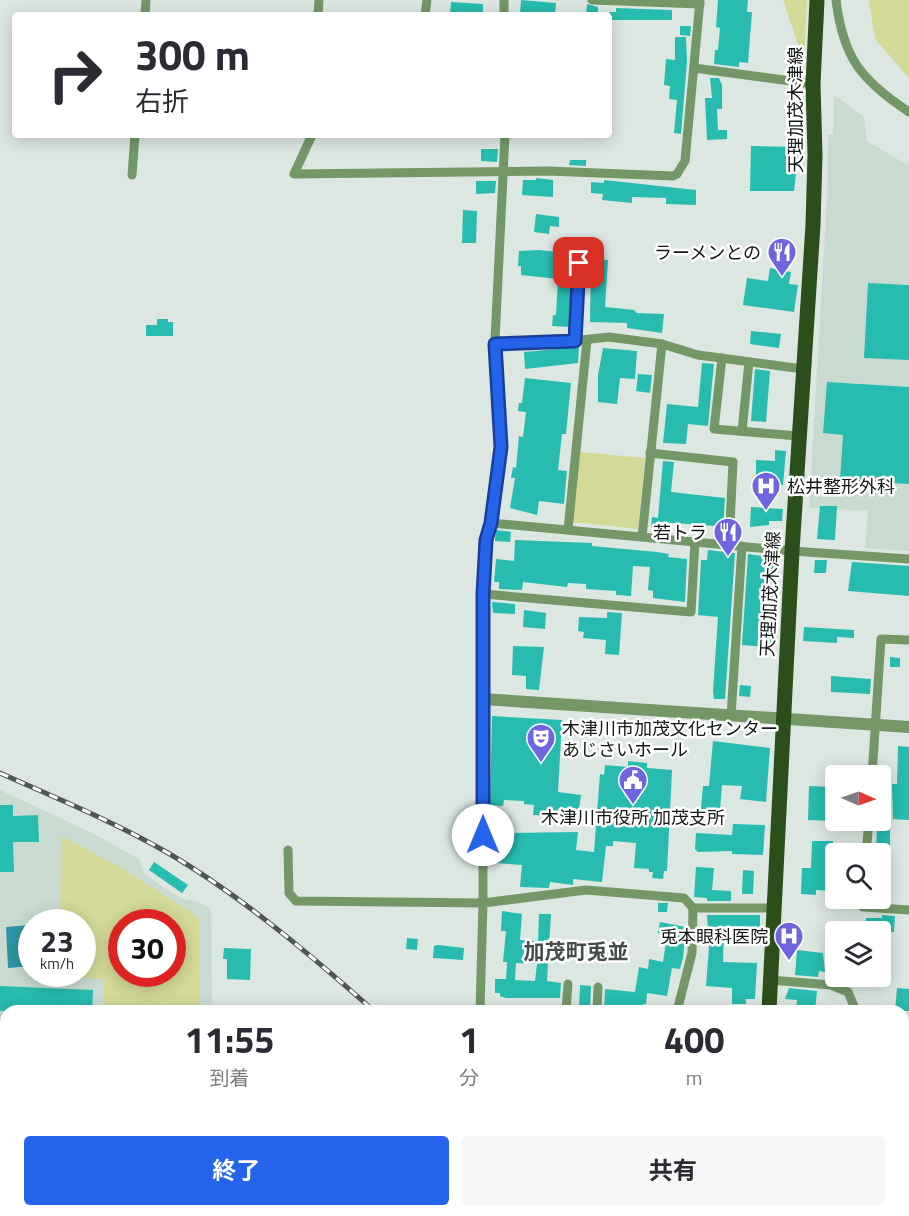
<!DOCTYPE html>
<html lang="ja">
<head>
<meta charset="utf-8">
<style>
  :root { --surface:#fff; --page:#f7f7f7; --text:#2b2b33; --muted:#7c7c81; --accent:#2563eb }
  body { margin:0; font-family:"Titillium Web","Noto Sans JP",sans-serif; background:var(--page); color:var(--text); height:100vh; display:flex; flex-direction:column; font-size:22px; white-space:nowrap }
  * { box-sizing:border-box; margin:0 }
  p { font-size:20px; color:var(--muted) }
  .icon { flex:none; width:33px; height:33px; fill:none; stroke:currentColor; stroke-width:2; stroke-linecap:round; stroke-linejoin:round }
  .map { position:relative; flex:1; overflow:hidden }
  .details { position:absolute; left:0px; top:1005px; width:909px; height:212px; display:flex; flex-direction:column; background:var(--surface); border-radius:18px 18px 0 0; box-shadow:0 3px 15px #0003 }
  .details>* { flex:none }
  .hud { position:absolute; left:12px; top:12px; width:600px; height:126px; border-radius:6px; box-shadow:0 3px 15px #0003; background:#fff; color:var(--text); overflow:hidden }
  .needle { width:39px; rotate:92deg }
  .tools { position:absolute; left:825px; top:765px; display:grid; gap:12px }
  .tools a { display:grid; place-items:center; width:66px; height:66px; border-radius:6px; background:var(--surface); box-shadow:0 3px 15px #0003; font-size:30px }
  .speed { position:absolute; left:18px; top:909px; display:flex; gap:12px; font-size:30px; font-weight:700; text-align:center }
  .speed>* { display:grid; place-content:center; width:78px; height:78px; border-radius:50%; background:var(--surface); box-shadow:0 3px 15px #0003; line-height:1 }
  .speed small { font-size:15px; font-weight:400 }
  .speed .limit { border:9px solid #d22; background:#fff; color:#111 }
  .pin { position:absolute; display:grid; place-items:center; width:51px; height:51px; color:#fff; margin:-26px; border-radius:12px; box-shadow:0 3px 9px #0006 }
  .me { position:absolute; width:66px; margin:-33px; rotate:0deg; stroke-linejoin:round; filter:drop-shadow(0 0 4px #0008) }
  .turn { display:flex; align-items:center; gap:21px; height:126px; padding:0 24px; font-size:27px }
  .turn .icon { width:78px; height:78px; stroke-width:2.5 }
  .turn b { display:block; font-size:42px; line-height:51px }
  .eta { display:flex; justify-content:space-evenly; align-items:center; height:102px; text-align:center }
  .eta b { font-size:36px; font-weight:700; line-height:42px }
  .cta { display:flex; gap:12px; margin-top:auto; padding:12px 24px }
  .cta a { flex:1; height:69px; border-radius:6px; background:var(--accent); color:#fff; font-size:24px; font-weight:700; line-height:69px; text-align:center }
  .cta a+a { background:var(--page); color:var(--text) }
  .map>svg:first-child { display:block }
</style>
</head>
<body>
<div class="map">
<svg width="909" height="1216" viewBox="0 0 909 1216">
  <rect width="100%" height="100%" fill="#dce7e1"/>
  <g fill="#c9dbd1" fill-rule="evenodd">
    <path d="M834,95L864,117L867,141L909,166V551L865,548L868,511L809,508L827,198L828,135H833Z"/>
    <path d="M0,790L94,834L139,859L144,873L163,887L183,899L197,901L211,909L212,1011H6V1031L0,1030ZM32,922H82V974H32ZM122,922H172V974H122Z"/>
  </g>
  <g fill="#d3da97" fill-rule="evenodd">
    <path d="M783,0H807L804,62Z"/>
    <path d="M869,0H909V78L875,39Z"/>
    <path d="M579,452L645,458L638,529L572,522Z"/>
    <path d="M61,836L118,866L199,917V1009L104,1007V979L81,978L76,974H82V922H60ZM122,922H172V974H122Z"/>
  </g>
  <path fill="#2d96a6" d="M31,925V966L8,968L6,927Z"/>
  <g fill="#27bcaf" fill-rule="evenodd">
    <path d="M521,0L556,3L555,15L520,14Z"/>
    <path d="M718,0H748L747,12H752L748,63L739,62V67L714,64L715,50H718L720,28L716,27Z"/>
    <path d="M451,2L483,4V15H450Z"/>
    <path d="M587,4L598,7V15H586Z"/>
    <path d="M616,8L672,10V20H609V12H616Z"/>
    <path d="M680,26H691L690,36L680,35Z"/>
    <path d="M675,37H686L687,62L681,134L674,133L677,100L669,99L670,86L664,85L666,59L675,60Z"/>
    <path d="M710,78H719L722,85V109H717L718,130H727V139L707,140L705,98H712Z"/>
    <path d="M751,146L799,147L794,191H750Z"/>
    <path d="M481,149H498L497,162L481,161Z"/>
    <path d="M570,160H586V166L569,165Z"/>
    <path d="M536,178L553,180V197L522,195L523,180H536Z"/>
    <path d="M604,180L696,190V205L666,204V198L632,197V203L602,200L603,194L591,193V182L604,183Z"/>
    <path d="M476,181H496L495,193L476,194Z"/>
    <path d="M463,210L477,211L476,243H462Z"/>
    <path d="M536,214L559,217V227L550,226L549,234L534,232Z"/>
    <path d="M540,250L572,254L569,327L552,326L553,315H556L558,279L521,275V266H518L519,251Z"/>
    <path d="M591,259L608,260L605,307L634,310L637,313L664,314L662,333L627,328V323L590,322Z"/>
    <path d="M770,268L791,272L789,284L798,285L794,312L743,305L747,278L768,281Z"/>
    <path d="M868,283L909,285V360L864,358Z"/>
    <path d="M157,319H168V322H173V336H146V325H157Z"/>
    <path d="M751,331L781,334L779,348L750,344Z"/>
    <path d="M579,347L578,363L525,369L524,352Z"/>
    <path d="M603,348L637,351L635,379L620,378L617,404L598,402V375Z"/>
    <path d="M702,363L714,364L708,426L688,424L686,444L663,443L667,404L698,407Z"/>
    <path d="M755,369L770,371L766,422L751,421Z"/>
    <path d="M638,374L652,375L650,393L636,391Z"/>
    <path d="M525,378L571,383L566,434H562L558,470L567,471L564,504L539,501L537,515L510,508L515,478H511L513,467L516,468L519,436L523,437L526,412L518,411L519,403H522Z"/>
    <path d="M827,382L909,387V484L840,480L843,435L823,433Z"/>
    <path d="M775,450L786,451L783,485L756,483V460L775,461Z"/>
    <path d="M663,461L674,462L671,492L725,498L723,530H714L715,526L661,522L660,528L651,527L652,517L658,518Z"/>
    <path d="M820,506H837L835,540L817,539Z"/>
    <path d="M751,507L783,509L782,521H769V525L750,527Z"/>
    <path d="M496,530L511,532L510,542L495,541Z"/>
    <path d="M515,540L592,543V546L657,552L669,554L668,557L687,559L685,602L653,598V591L648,590L650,567L633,566L631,596L616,595V591L586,589V584L568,583L567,587L523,582L522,590L499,589V582H494L496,559L514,561Z"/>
    <path d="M708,550L735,553L725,699H714L713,691L718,617L698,615L701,560H707Z"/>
    <path d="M748,554L778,558L777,573L773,572L771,592H774L771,645L765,644L764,647L742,645Z"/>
    <path d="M815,560H827L826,573H814Z"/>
    <path d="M852,562L909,566V596L848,591Z"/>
    <path d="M492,602L515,604V614L493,613Z"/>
    <path d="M524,610L546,613L545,629L523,627Z"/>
    <path d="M607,612L622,613L619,655L605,654L606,640L583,638L584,632L578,631L579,617L607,618Z"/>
    <path d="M804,627L854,630V638L837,637V643L803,641Z"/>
    <path d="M513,646L544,647L539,690L526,689V676L512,675Z"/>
    <path d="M890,657L900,658V667H890Z"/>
    <path d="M831,676L871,679L870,694L831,692Z"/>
    <path d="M740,685L751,686L750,697L739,696Z"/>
    <path d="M492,716L562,720L558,792L581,795L578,817L533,815L534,805L524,804V801L504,800L503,806L490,805Z"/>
    <path d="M713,741L770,748L766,802L740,799L742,786L722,785L720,810L701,809L703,786H709Z"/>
    <path d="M898,746L909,747V820L893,819L892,784H897Z"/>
    <path d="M628,761L647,763V768L672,770L667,871H664L663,879L652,878L653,872H649V869L634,868L636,843L613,841V846H606L602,882L573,879V885L550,882L549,888L520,887L522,865L495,863L496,848L490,847V824L511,825V833L578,832L576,850L594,852L600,774L604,775L605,765L628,767Z"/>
    <path d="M809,786L834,787L832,821L808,820Z"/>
    <path d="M0,805H13V816L38,815L39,842H13L14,872H0Z"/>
    <path d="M733,824L765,825L763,855L732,854V851L698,852L695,849L696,833L732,835Z"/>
    <path d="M877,829L890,830V853L876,850Z"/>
    <path d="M812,841H833L835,891L816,890V895L801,894L802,868H811Z"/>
    <path d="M154,862L188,885L182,893L149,870Z"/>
    <path d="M696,867L714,868L712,890L731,891V901H707V898L694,897Z"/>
    <path d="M743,870L754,871L753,894H742Z"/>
    <path d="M658,903H668L667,912H658Z"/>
    <path d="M502,911L522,914L520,940L538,941L539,914H551L547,981L561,983L560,998H506L500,996V993H495V979H506L507,962H503L506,931H501ZM516,963L537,964L535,981L515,980Z"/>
    <path d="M707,915H760V927L724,926L723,962L757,963L755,999H746V1004H732V988L706,986L709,947Z"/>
    <path d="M882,915L895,916L894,932H866V918H882Z"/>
    <path d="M660,922L686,927L683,958L680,969L672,968L667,996L647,993L646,1004H643L642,1011L604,1010L605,989L635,992L639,967L648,969L649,959L663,962L667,935L658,933Z"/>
    <path d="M407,938L418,939L417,950L406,949Z"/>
    <path d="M438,945L464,948L463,960L433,958L434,946Z"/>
    <path d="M224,948L251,949L250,980L227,979V959H223Z"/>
    <path d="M797,950L823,953L825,972L819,971L818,977L795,975Z"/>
    <path d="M580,985L591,986L590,1010L579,1009Z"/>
    <path d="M0,986L93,990L92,1011H0Z"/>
    <path d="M789,988L817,991L815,1011H796L797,1000L785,999Z"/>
    <path d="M897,988L909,989V1011H895Z"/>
  </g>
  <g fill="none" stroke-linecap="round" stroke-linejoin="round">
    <g stroke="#749767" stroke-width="9">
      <path d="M504,0V15"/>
      <path d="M592,0L700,4"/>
      <path d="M836,0C843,58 861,80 909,112"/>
      <path d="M145,15L146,0"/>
      <path d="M318,15L319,0"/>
      <path d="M425,15L427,0"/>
      <path d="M694,68L813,84"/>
      <path d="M312,135L294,174L548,171L673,176L677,174L685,161L700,0"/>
      <path d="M132,175L135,135"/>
      <path d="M575,341L579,263"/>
      <path d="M495,344L535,345L609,337L662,344L698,355L803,369"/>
      <path d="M722,358L714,429L799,436"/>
      <path d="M742,431L749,362"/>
      <path d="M650,453L733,462L729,545"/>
      <path d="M491,523L792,551L909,559"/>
      <path d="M568,530L587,340"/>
      <path d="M642,537L662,344"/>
      <path d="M483,594L691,612L695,542"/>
      <path d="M731,716L742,546"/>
      <path d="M872,776L881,639L909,640"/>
      <path d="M288,850L289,893L296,901L483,903V594L486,540L491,523L501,447L495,340L505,135"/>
      <path d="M866,854L869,820"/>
      <path d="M863,898V907L909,910"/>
      <path d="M770,980L831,985L848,992L856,1011"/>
      <path d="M480,1011L483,903L586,890L684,898L693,908H772"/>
      <path d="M566,1011L568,984"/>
      <path d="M597,1011L598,987"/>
      <path d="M677,1011L692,953L693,908"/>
      <path d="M0,1035L6,1042"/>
      <path d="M903,1039L909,1040"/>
      <path d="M903,1094H909"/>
      <path d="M903,1174H909"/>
      <path d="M86,1216L87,1210"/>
      <path d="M474,1216L476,1210"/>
    </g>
    <g stroke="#749767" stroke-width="12">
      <path d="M482,699L909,727"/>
      <path d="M312,1216V1210"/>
    </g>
    <g stroke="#2b4f1b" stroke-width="15">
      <path d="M769,1011L792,551L813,225L815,155L813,84L817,0"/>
      <path d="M0,1065H6"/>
      <path d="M716,1210L725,1216"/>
      <path d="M754,1216L755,1210"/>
    </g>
    <g stroke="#505653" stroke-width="5">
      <g id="rail">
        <path d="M0,773C56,798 115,822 168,853C240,895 312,956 374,1011"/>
        <path d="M615,1210L622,1216"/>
      </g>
    </g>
    <use href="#rail" stroke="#fff" stroke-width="3" stroke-dasharray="9" stroke-linecap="butt"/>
  </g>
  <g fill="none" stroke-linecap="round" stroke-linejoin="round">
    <g stroke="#184099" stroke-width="15">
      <path id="route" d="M483,835V594L486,540L491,523L501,447L495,344L575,341L579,263"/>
    </g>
    <use href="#route" stroke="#2563eb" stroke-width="10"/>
  </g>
  <defs>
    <g id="restaurant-pin" transform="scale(1.5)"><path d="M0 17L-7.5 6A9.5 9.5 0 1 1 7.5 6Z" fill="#6e65df" stroke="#fff"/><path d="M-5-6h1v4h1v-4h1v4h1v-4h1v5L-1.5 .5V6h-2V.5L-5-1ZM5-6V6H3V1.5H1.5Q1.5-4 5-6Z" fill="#fff"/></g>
    <g id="hospital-pin" transform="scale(1.5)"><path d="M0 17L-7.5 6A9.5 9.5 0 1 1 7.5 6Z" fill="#6e65df" stroke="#fff"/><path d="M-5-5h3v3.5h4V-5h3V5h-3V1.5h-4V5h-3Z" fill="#fff"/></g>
    <g id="theatre-pin" transform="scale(1.5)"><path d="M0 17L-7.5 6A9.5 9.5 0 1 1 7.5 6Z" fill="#6e65df" stroke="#fff"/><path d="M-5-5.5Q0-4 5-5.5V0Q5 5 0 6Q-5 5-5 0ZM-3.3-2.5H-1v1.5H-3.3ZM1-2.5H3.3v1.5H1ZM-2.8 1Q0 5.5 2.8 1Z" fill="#fff"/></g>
    <g id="civic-pin" transform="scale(1.5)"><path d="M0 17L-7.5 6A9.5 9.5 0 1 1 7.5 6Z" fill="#6e65df" stroke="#fff"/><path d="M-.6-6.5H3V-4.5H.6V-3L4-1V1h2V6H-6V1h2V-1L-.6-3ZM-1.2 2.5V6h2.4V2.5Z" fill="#fff"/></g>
  </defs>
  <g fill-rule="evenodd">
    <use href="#restaurant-pin" x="782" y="252"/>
    <use href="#hospital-pin" x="766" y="486"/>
    <use href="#restaurant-pin" x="728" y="532"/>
    <use href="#theatre-pin" x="541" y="738"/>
    <use href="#civic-pin" x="633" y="780"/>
    <use href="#hospital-pin" x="789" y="936"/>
  </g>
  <g text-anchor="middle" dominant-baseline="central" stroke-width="5" stroke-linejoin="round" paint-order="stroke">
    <g font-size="18" fill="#131715" stroke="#fff">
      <text transform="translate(795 110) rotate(-90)">天理加茂木津線</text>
      <text transform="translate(770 594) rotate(-87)">天理加茂木津線</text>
    </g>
    <g font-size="18" fill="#131715" stroke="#fff" text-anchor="end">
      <text x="761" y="252">ラーメンとの</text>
      <text x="787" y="486" text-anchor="start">松井整形外科</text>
      <text x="707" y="532">若トラ</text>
      <text x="562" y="728" text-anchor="start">木津川市加茂文化センター<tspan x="562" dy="21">あじさいホール</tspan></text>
      <text x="633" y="817" text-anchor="middle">木津川市役所 加茂支所</text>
      <text x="768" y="936">兎本眼科医院</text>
    </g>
    <g font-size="21" font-weight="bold" fill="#454d49" stroke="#fff">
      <text x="576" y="951">加茂町兎並</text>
    </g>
  </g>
</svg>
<div class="tools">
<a><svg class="needle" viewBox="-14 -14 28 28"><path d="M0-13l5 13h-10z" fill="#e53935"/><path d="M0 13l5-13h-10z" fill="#7c7c81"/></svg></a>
<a><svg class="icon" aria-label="search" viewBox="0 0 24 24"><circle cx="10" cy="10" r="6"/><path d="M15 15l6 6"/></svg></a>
<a><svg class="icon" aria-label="layers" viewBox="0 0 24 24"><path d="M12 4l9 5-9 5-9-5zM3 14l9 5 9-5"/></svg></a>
</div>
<div class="speed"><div>23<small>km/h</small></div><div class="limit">30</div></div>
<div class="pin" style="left:579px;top:263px;background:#d93025"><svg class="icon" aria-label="arrive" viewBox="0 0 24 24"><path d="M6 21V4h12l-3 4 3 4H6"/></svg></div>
<svg class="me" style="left:483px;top:835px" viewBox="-20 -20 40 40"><circle r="19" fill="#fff"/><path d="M0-13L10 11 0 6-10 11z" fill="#2563eb"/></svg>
<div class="hud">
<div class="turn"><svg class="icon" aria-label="right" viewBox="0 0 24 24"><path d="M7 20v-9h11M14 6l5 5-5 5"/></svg><div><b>300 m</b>右折</div></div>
</div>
<section class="details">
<div class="eta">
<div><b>11:55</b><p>到着</p></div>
<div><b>1</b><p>分</p></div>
<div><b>400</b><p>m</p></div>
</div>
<div class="cta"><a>終了</a><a>共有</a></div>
</section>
</div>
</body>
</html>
